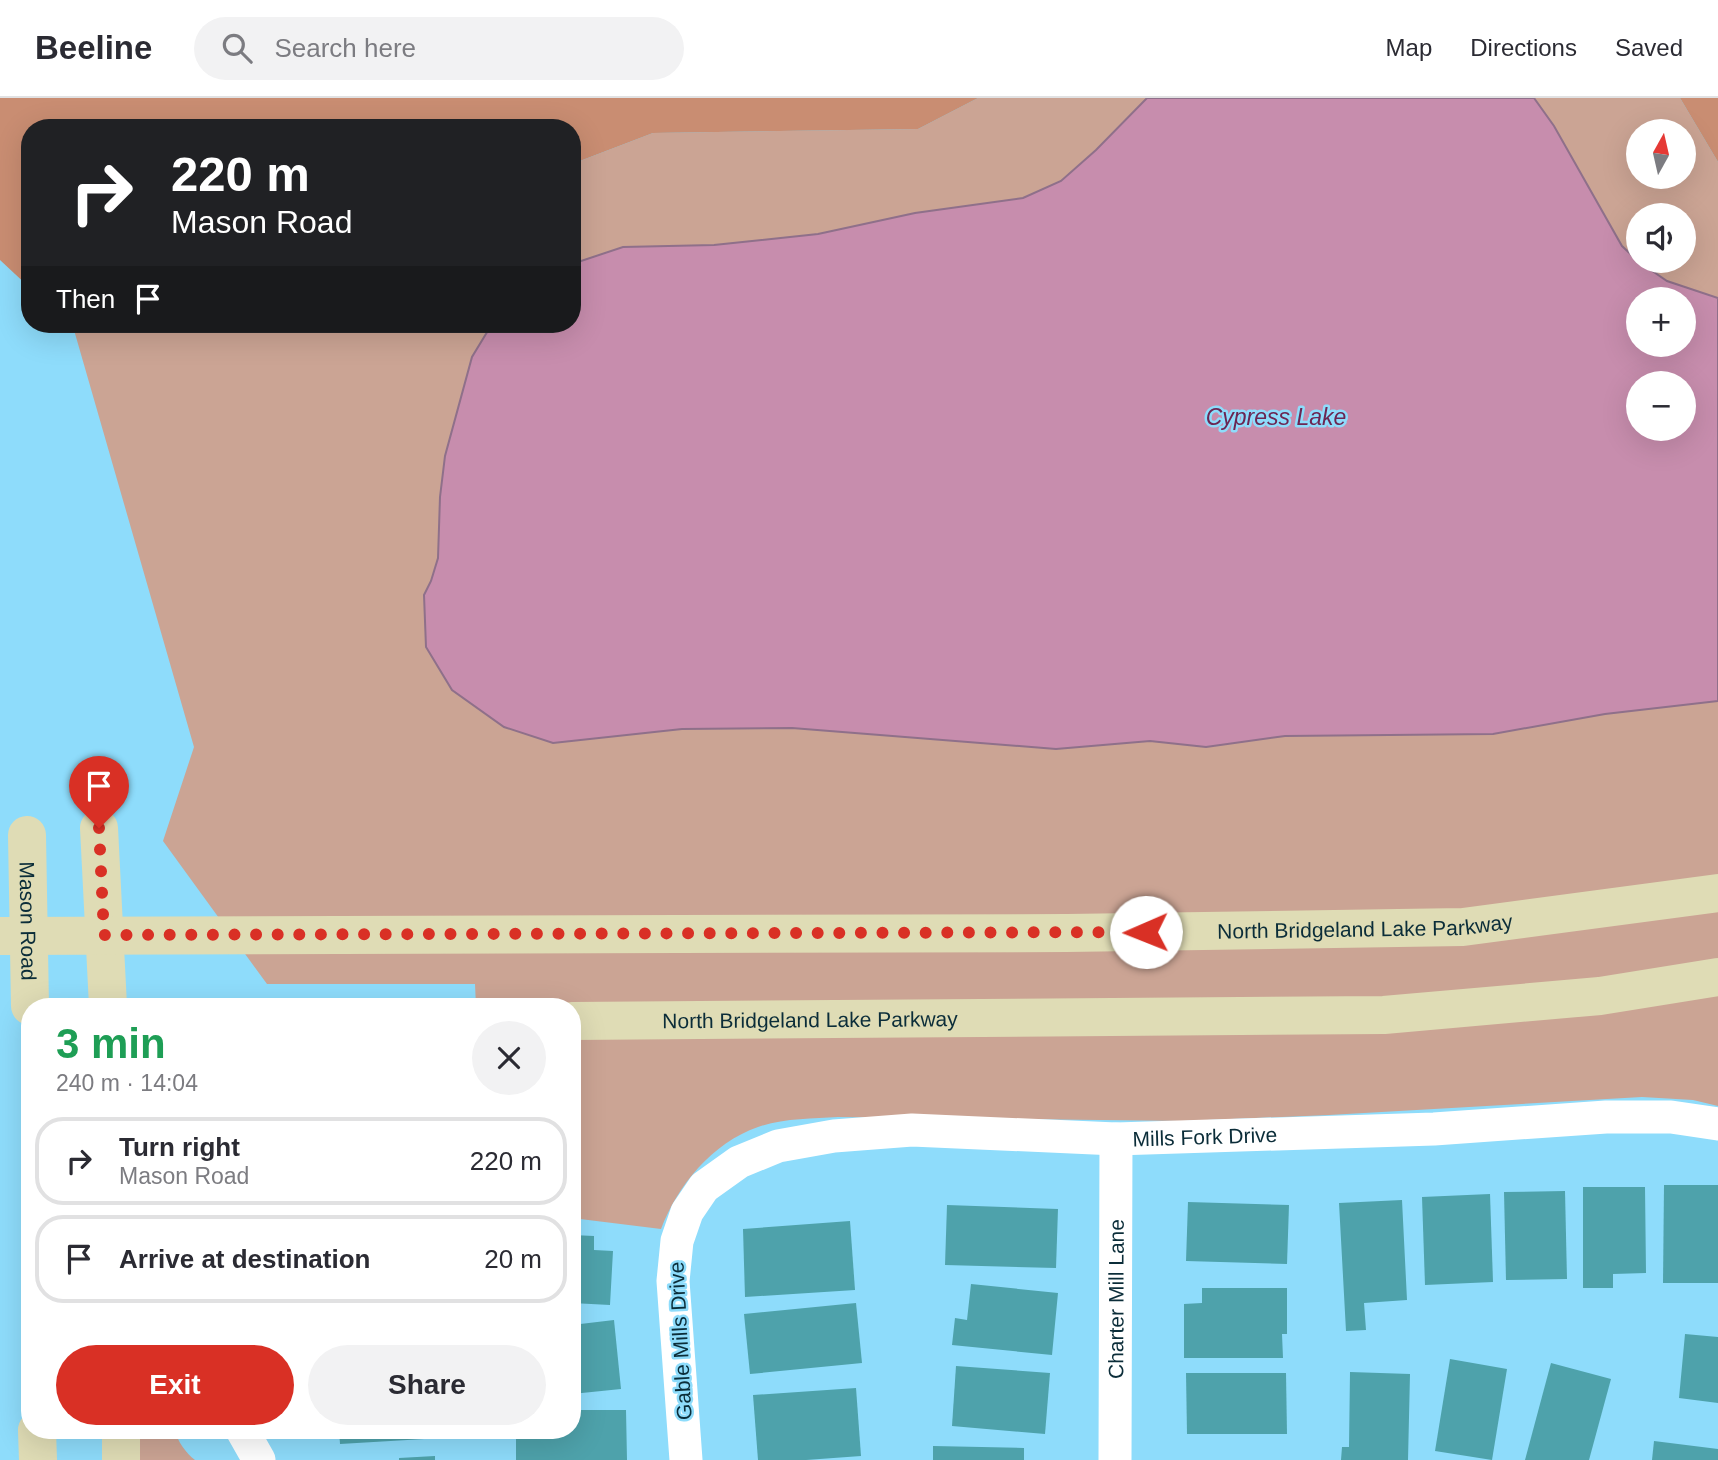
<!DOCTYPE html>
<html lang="en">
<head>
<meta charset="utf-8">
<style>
  :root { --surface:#fff; --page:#f2f2f3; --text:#2b2b33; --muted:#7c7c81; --line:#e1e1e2; --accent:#d93025 }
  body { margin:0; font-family:Helvetica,sans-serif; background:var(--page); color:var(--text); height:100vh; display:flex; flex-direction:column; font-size:26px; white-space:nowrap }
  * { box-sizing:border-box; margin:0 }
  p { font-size:23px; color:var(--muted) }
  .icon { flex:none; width:38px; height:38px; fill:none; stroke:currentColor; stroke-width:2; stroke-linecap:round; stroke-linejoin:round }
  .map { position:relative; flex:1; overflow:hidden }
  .details { position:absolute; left:21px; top:900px; width:560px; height:441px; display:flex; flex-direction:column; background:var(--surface); border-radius:28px; box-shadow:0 7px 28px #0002 }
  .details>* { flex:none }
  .guide { position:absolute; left:21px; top:21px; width:560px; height:214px; border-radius:28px; box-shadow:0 7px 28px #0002; background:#202124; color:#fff; overflow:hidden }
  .needle { width:46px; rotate:8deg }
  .tools { position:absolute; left:1626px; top:21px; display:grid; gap:14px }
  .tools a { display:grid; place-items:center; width:70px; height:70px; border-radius:50%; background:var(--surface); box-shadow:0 7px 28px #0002; font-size:35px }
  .pin { position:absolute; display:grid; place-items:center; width:60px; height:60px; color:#fff; margin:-72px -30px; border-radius:50% 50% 50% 0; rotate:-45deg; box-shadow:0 0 7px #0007 }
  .pin .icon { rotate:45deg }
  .me { position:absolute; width:77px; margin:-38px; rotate:269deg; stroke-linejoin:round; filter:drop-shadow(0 0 5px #0008) }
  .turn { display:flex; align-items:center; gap:24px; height:147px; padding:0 35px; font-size:32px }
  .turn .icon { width:91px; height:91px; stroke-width:2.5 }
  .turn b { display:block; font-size:49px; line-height:60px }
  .then { display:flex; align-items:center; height:66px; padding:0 35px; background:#0003; gap:14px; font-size:26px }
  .round { display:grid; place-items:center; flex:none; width:74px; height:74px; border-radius:37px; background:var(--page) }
  .overview { display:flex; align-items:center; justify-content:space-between; height:119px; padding:0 35px }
  h1 { font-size:42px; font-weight:700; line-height:52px; color:#1e9e55 }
  .action { display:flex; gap:14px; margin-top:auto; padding:14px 35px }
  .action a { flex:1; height:80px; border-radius:42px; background:var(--accent); color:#fff; font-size:28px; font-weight:700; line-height:80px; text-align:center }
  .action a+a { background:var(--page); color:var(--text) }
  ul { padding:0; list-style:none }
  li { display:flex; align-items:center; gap:21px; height:88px; margin:0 14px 10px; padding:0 21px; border:4px solid var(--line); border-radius:28px }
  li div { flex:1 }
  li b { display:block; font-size:26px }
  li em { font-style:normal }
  header { display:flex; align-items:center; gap:42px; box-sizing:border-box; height:98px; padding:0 35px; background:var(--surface); border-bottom:2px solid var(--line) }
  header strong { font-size:33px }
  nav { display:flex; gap:38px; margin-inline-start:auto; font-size:24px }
  .search { width:490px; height:63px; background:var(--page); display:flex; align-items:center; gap:18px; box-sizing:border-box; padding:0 24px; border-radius:38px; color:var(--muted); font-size:26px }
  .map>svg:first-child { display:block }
</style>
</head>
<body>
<header>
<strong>Beeline</strong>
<div class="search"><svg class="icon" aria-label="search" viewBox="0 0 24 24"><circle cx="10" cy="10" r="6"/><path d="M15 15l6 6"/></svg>Search here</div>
<nav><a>Map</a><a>Directions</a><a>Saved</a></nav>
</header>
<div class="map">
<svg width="1718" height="1362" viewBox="0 0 1718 1362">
  <rect width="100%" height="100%" fill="#8edcfb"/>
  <g fill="#cba494" fill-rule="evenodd">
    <path d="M978,0H1147L1096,52L1061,83L1023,100L915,115L818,136L714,147L623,149L572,166V66L653,35L918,31Z"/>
    <path d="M1534,0H1680L1718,64V200L1667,183L1641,163H1684V117H1638V161L1622,148L1554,28ZM1638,33H1684V79H1638Z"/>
    <path d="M84,226H492L472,259L445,359L440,399L438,460L431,483L424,497L682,631L792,630L1056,651L1150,643L1206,649L1285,638L1493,636L1605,616L1718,603V1008L1693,1002L1642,999L1329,1017L1183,1023L838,1019C812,1021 783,1020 758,1029C712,1045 678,1087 661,1131L572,1120V908H476L475,886H267L163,743L194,649L74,232Z"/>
    <path d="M128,1332H175C177,1343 186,1355 195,1362H132Z"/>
  </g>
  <g fill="#c98d72">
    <path d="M0,0H978L918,31L653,35L572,66V30H30V190L0,162Z"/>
    <path d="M1680,0H1718V64Z"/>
  </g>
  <path fill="#c78dad" stroke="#8f708a" stroke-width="2" fill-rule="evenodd" d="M1147,0H1534L1554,28L1622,148L1638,163L1667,183L1718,200V603L1605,616L1493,636L1285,638L1206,649L1150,643L1056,651L792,630L682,631L553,645L504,629L452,592L426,549L424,497L431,483L438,460L440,399L445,358L472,259L492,226H572V166L623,149L714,147L818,136L915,115L1023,100L1061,83L1096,52ZM1638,201H1684V247H1638ZM1638,285H1684V331H1638Z"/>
  <g fill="#4ea2ab">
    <path d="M1664,1087H1718V1185H1663Z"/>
    <path d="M1583,1089H1645L1646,1175L1613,1176V1190H1583Z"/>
    <path d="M1565,1093L1567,1181L1506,1182L1504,1094Z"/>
    <path d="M1490,1096L1493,1184L1425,1187L1422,1099Z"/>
    <path d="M1402,1102L1407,1202L1364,1205L1366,1232L1346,1233L1339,1105Z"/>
    <path d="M1188,1104L1289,1107L1287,1166L1186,1163Z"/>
    <path d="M947,1107L1058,1111L1056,1170L945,1167Z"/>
    <path d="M850,1123L855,1192L745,1199L743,1131Z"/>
    <path d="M572,1137L594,1138V1152L613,1153L610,1207L572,1205Z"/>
    <path d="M971,1186L1058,1195L1052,1257L952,1247L955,1220L967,1222Z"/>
    <path d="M1202,1190H1287V1236H1282L1283,1260H1184V1206L1202,1205Z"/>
    <path d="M856,1205L862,1265L750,1276L744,1216Z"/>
    <path d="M614,1222L621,1291L572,1296V1227Z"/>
    <path d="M1685,1236L1718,1239V1305L1679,1300Z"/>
    <path d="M1450,1261L1507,1271L1492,1362L1435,1353Z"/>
    <path d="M1551,1265L1611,1281L1589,1362H1525Z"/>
    <path d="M956,1268L1050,1275L1045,1336L952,1328Z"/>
    <path d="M1350,1274L1410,1276L1408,1362H1341L1342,1349H1349Z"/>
    <path d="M1186,1275H1286L1287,1336H1187Z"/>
    <path d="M856,1290L861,1358L806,1362H758L753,1297Z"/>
    <path d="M572,1312H626L627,1362H516V1340H525L524,1332H572Z"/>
    <path d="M339,1332H441V1340L340,1346Z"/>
    <path d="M1654,1343L1718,1351V1362H1652Z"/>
    <path d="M933,1348L1024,1350V1362H933Z"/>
    <path d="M435,1358V1362H399V1360Z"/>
  </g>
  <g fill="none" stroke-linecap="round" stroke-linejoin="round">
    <g stroke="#fff" stroke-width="33">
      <path d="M242,1332L259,1362"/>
      <path id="s1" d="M686,1362L673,1183L677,1143L687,1114L704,1089L739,1064L778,1048L834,1038L912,1032L1116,1041L1434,1031L1606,1019H1671L1718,1026"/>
      <path id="s2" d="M1115,1362L1116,1041"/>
    </g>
    <g stroke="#dfdcb5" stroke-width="38">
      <path d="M99,730L108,908"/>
      <path id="s3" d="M27,737L30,908"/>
      <path id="s4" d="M0,838L1067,835L1463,829L1718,795"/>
      <path id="s5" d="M572,923L1384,917L1600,898L1718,879"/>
      <path d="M37,1332L38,1362"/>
      <path d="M121,1332V1362"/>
    </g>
  </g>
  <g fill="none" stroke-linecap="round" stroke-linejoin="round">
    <path stroke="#d93025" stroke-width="12" stroke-dasharray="0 21.6" d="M99,730L104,837L1146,834"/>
  </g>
  <g text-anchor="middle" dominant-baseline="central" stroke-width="5" stroke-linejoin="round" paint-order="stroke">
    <g font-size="21" fill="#0b2d39" stroke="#8edcfb">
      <text stroke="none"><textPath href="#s3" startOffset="86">Mason Road</textPath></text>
      <text stroke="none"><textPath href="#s4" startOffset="1365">North Bridgeland Lake Parkway</textPath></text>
      <text stroke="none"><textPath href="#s5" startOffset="238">North Bridgeland Lake Parkway</textPath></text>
      <text stroke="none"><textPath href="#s1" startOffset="794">Mills Fork Drive</textPath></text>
      <text stroke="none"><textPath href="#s2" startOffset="161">Charter Mill Lane</textPath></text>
      <text transform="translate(680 1243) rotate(-93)">Gable Mills Drive</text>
    </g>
    <g font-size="23" font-style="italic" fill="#6c2652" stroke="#8edcfb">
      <text x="1276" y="319">Cypress Lake</text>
    </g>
  </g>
</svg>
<div class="tools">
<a><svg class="needle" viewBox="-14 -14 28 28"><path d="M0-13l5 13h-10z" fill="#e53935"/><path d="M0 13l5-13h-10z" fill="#7c7c81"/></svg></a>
<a><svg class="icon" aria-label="sound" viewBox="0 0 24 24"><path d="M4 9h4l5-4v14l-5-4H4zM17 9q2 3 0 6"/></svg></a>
<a>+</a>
<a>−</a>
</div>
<div class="pin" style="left:99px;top:730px;background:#d93025"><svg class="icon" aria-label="arrive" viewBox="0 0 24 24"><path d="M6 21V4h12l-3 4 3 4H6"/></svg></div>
<svg class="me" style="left:1146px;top:834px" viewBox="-20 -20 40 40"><circle r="19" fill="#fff"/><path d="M0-13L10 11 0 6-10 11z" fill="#d93025"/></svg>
<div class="guide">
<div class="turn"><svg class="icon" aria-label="right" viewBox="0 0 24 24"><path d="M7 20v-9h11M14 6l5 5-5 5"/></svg><div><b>220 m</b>Mason Road</div></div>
<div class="then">Then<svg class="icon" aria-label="arrive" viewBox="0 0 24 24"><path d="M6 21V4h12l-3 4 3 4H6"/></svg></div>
</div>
<section class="details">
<div class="overview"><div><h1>3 min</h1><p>240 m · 14:04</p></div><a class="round"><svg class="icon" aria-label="close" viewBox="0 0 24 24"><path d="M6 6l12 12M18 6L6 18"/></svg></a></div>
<ul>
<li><svg class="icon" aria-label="right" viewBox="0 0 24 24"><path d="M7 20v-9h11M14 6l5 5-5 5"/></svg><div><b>Turn right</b><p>Mason Road</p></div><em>220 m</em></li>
<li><svg class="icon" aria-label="arrive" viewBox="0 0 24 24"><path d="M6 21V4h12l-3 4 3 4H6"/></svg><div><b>Arrive at destination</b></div><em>20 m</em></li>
</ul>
<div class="action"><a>Exit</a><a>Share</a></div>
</section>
</div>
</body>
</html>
